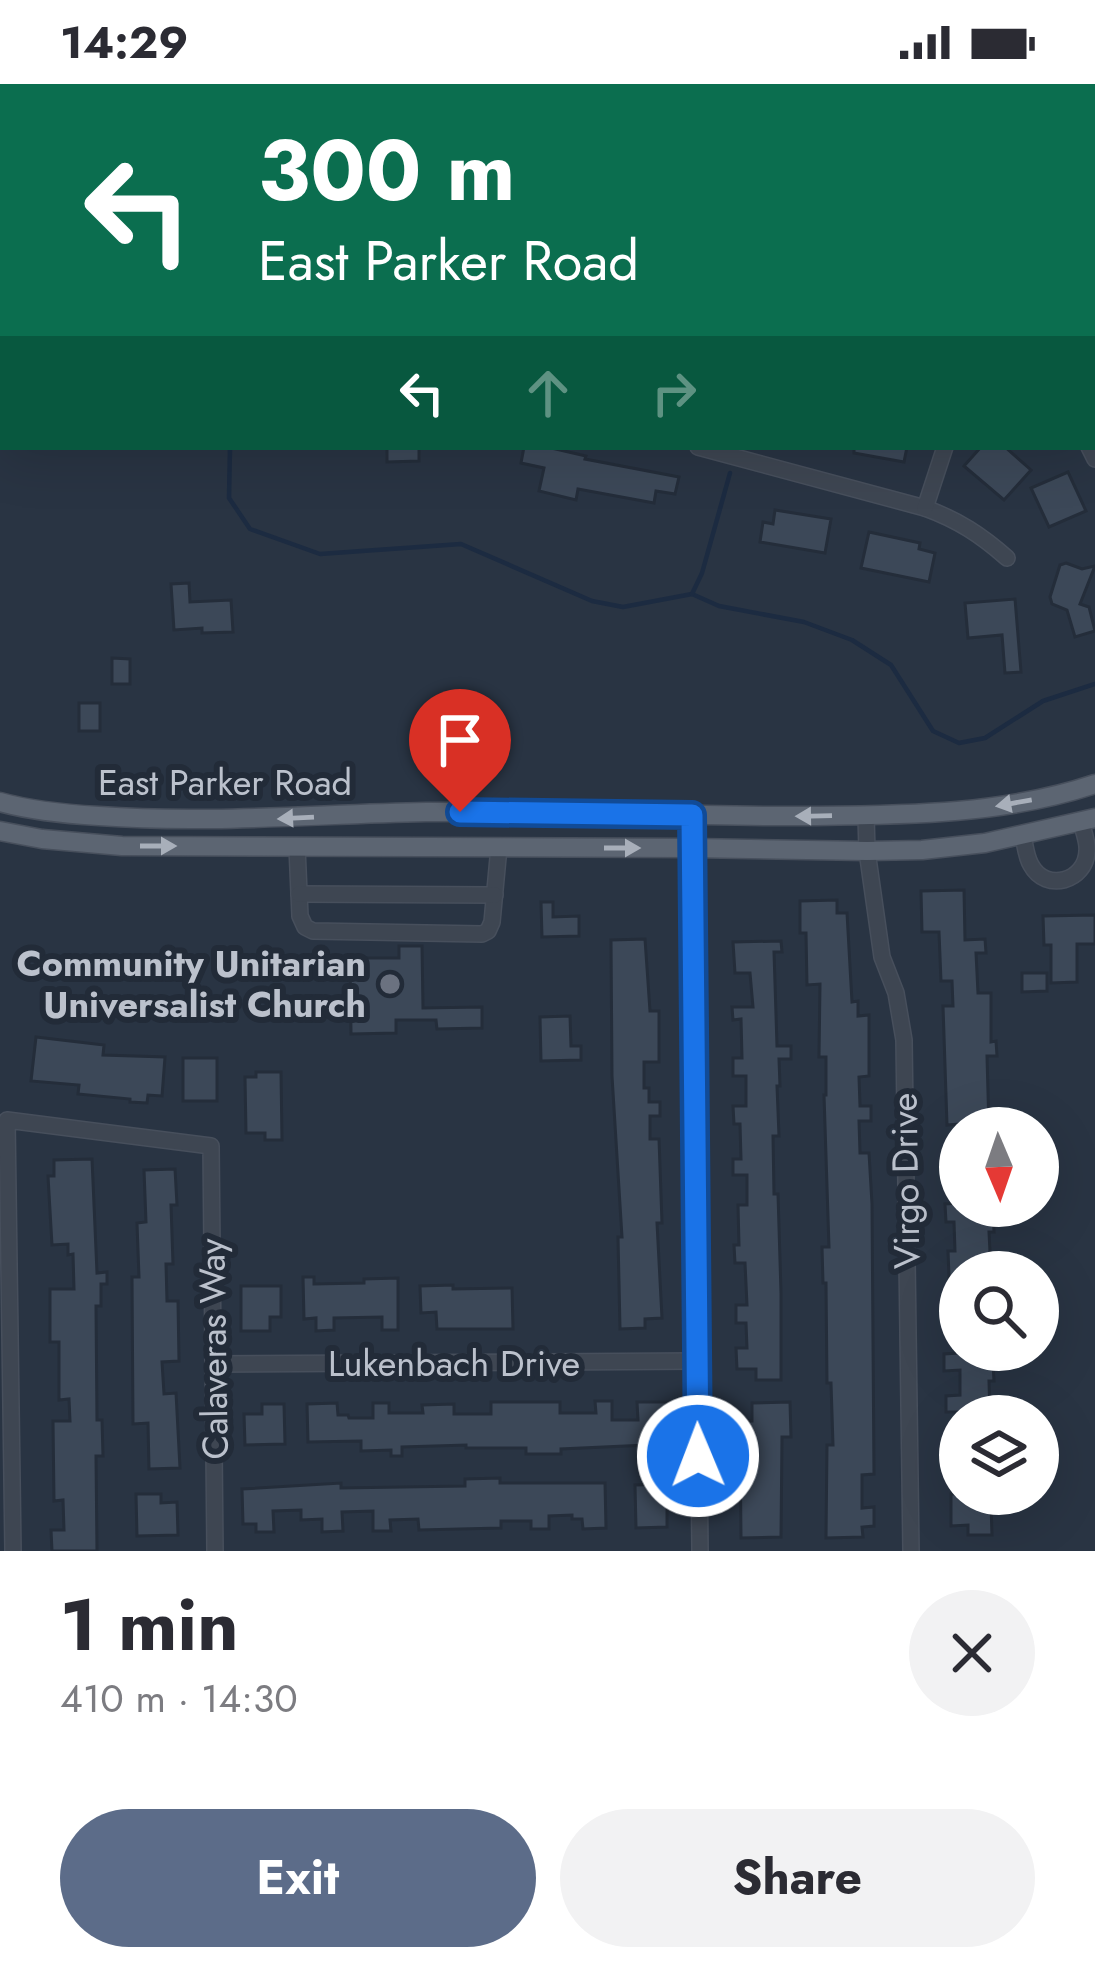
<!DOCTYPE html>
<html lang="en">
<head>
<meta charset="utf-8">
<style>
  :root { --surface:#fff; --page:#f2f2f3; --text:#2b2b33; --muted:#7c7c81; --accent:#5c6c89 }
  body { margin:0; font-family:Jost,sans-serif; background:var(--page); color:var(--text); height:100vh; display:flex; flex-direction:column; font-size:45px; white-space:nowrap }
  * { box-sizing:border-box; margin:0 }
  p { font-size:39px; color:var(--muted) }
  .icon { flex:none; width:66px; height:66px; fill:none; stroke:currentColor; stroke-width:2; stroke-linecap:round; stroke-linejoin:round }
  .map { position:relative; height:1467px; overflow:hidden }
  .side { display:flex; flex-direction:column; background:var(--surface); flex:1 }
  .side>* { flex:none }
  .banner { position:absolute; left:0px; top:0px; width:1095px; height:366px; box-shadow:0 12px 48px #0002; background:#0b6e4f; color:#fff; overflow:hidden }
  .needle { width:78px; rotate:178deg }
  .fabs { position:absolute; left:939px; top:1023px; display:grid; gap:24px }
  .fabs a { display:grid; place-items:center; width:120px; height:120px; border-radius:50%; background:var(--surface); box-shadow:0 12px 48px #0002; font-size:60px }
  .pin { position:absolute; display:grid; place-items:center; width:102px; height:102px; color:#fff; margin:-123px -51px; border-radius:50% 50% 50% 0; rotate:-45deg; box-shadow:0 0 12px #0007 }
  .pin .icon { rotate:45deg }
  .me { position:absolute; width:132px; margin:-66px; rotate:359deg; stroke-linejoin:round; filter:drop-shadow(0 0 9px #0008) }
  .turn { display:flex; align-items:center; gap:42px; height:252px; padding:0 60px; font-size:54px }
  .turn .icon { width:156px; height:156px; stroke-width:2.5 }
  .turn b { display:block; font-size:84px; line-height:102px }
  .lanes { display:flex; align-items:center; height:114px; padding:0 60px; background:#0003; justify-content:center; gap:60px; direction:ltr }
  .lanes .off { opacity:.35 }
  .round { display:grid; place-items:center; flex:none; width:126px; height:126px; border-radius:63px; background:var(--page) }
  .headline { display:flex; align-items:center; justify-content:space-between; height:204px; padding:0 60px }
  h1 { font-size:72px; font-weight:700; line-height:90px }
  .cta { display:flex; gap:24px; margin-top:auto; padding:24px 60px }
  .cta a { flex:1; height:138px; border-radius:72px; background:var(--accent); color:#fff; font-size:48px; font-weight:700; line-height:138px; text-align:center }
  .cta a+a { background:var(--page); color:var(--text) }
  .status { display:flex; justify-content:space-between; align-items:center; height:84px; padding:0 60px; background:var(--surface); direction:ltr }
  .status svg { height:33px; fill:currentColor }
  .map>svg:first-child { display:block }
</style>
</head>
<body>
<div class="status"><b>14:29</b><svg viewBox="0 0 49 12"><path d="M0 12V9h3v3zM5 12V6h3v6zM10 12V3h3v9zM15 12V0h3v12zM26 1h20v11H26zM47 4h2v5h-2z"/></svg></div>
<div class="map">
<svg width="1095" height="1467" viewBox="0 0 1095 1467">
  <rect width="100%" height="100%" fill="#293443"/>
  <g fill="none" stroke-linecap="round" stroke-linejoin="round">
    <g stroke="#1c2b41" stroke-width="4.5">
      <path d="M830,0L832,3"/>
      <path d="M0,199H3"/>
      <path d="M230,363L229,414L250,445L320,470L461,460L592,517L623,523L692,510L719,522L804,538L852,556L891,581L933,647L959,659L985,654L1043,617L1095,600"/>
      <path d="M692,510L702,489L730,389"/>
    </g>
  </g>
  <g fill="#3c4858" stroke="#242d3a" stroke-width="3">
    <path d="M387,363H419V377L387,378Z"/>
    <path d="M524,363H547L586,372L585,375L679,393L675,410L656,407L654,419L578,405L576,416L539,407L544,384L521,379Z"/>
    <path d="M854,363H907L904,378L854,369Z"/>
    <path d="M981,363H1005L1031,386L1004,416L964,382Z"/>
    <path d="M1068,388L1086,427L1049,443L1031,404Z"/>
    <path d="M775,426L831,435L825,469L760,458L763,438L773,440Z"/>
    <path d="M869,448L920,459L919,465L935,469L929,498L861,484Z"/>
    <path d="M1066,479L1082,485L1095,482L1080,520L1089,523L1095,547L1075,553L1067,526L1052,520L1050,513L1060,481Z"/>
    <path d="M189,499L190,518L231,516L233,548L202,549V544L174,546L171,500Z"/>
    <path d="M1015,515L1021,588L1005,589L1002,551L968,554L965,519Z"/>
    <path d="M112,574L130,575V600H112Z"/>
    <rect x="79" y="619" width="21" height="28"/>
    <path d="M964,806L965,856L985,855L986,869H976L978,909H991V958L996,957L997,972H987L989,1044H960L959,1040L947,1041L943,922H953L952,897H941L939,848H922L921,807Z"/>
    <path d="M837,816V829H847L852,918L858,917V932L869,931V992L859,993L860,1022H871V1037H859L860,1069H869L872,1120L874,1390L862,1391V1424L874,1423V1442L862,1443L863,1453L826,1454L827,1361H833L831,1299H827L826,1199H823L822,1163H829L824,1011H826V973H819L820,900L807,901L806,849H800V817Z"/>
    <path d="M541,818H553V833L579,832V852L542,853Z"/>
    <path d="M1095,831V860H1077V898L1051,899V861H1044L1043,832Z"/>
    <path d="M645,855L650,927H659V978H644V1004H649V1018H660V1032H650V1055H659L662,1139H657L662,1234L645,1235V1244L620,1245L618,1153H622L612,992L611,856Z"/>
    <path d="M781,857L782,868H774L777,962H791V975H779L780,1002H777L779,1052H773L774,1110H778L781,1209V1296H756V1285H737L736,1264H747L746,1239H736V1221H747L745,1179H735L734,1161H739L738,1121H747V1091H733V1075H741L740,1040H734L733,1022H746V992H733V974H742L741,935L733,936L732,923H753L750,889H735L733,858Z"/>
    <path d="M399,862H422L423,924L482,923V944L437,945L436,936H396V949L351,950L350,874H399Z"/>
    <path d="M1022,889H1047V907L1022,908Z"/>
    <path d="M570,932L571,962H581V976L541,977L540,933Z"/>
    <path d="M36,953L104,961L103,971L165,973L162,1012L148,1011L147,1019L130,1018V1015L78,1010L79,1001L31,997Z"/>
    <rect x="183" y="974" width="34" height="43"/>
    <path d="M256,988H281L282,1056H265V1049H246L245,993H256Z"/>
    <path d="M92,1075L97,1189L107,1188V1200H101V1222H96L97,1336H102L103,1372H96L97,1467H52L51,1446H64L63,1416L54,1417L53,1337H70L69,1315L59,1316V1258H50V1205H74L73,1170L68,1171V1160L52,1161L48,1092H54V1076Z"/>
    <path d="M175,1085L177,1121H171L173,1180H166L167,1217H178L179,1277L162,1278L164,1310L176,1309L180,1384L149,1385L148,1339L133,1340L132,1193H139L137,1139L146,1138L144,1086Z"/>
    <path d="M960,1119V1122H993L994,1148H989L991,1188H960V1233H947L946,1218H950L948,1167H955L954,1138H946L945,1120Z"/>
    <path d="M303,1193H314V1200L364,1199V1195L398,1194V1246H382V1233L334,1234V1246L316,1247V1234L304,1235Z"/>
    <path d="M453,1201V1205L512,1204L513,1245H437L436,1228L421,1229L420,1202Z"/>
    <path d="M241,1202H281V1233H270V1247H241Z"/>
    <path d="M958,1266H1003V1280H993L994,1297H989L990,1332H962V1328H946V1312L960,1311V1286L944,1287V1270L958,1269Z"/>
    <path d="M595,1317H612V1336H638L637,1318H669V1360L561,1365V1370H526V1364H466V1361L402,1363V1372H391V1366L361,1367V1357L308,1358L307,1320L337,1319L338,1331H348L349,1334H373V1319H389V1329H423L422,1321L454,1320V1330H491V1318H560V1329H596Z"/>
    <path d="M790,1318L791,1353H782L781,1453L741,1454L740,1355H738L737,1337H752V1319Z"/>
    <path d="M262,1320H284L285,1360L245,1361L244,1330H262Z"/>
    <path d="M500,1394V1399H605L606,1444L583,1445L582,1435H572V1431L549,1432V1445H531V1437H501V1444L419,1446L418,1435L390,1436L391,1447H373V1427L342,1428L343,1447L322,1448V1435L301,1436V1426L273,1427L274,1448H256V1440H243L242,1405L341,1399V1404L465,1402V1395Z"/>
    <path d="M676,1400L677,1425H667V1443L636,1444L635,1401Z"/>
    <path d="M136,1410H161V1419L177,1418L178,1451L137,1452Z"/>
    <path d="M951,1410H998V1421H991L992,1451H968V1441L951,1442Z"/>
  </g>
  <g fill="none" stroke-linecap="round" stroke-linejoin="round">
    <g stroke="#474f5c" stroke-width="18">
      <g id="minor">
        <path d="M910,0L912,3"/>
        <path d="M1048,0L1054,3"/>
        <path d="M95,3V0"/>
        <path d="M198,3L199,0"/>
        <path d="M294,3V0"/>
        <path d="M718,3V0"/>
        <path d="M1092,10H1095"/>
        <path d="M0,109L3,110"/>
        <path d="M1092,114H1095"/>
        <path d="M1092,283L1095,276"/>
        <path d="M698,363L925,424C958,436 981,451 1007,474"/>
        <path d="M1089,363L1095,375"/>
        <path d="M925,424L945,363"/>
        <path d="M692,731L700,1467"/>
        <path d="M866,732L867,767L882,873L896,909L904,956L911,1467"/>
        <path d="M1023,752C1025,760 1026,773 1031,781C1046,809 1086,797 1087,767C1088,758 1083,746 1081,738"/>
        <path d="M297,763L300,832L305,843L313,847L482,850L488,847L492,838L499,763"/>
        <path d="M299,810L495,811"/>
        <path d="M213,1280L696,1277"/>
        <path d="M13,1467L7,1036L211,1062L215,1467"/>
      </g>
    </g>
    <g stroke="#474f5c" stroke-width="21">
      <g id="major">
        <path d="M0,718C32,727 65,730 99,732C208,740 316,730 426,728C556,726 686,733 816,732C910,731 1006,730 1095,700"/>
        <path d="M0,747L42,755L122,762L693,764L867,767L922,766L985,759L1095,734"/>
      </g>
    </g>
    <g stroke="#45595b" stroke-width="3" stroke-dasharray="9 9" stroke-linecap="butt">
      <path d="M754,0L755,3"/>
      <path d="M888,0L890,3"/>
    </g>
    <use href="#minor" stroke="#3e4652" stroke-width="15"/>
    <use href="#major" stroke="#5c6572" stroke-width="18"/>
  </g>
  <defs><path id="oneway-solid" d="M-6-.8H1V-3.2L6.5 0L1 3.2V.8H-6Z" transform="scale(3)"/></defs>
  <g fill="#a8afba">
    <use href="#oneway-solid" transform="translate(1014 719) rotate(170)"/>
    <use href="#oneway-solid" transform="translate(814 732) rotate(179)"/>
    <use href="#oneway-solid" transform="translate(296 734) rotate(177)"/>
    <use href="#oneway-solid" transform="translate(158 762)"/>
    <use href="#oneway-solid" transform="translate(622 764)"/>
  </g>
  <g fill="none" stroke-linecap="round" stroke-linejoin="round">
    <g stroke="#114b97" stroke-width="30">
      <path id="route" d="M460,728L692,731L698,1372"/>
    </g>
    <use href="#route" stroke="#1a73e8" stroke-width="21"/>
  </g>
  <circle fill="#6b7280" stroke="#222b38" stroke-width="4.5" cx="390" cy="900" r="12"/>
  <g text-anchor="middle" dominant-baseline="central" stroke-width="12" stroke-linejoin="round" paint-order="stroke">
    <g font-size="36" fill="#bbc1cc" stroke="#222b38">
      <text x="225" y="698">East Parker Road</text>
      <text transform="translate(905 1097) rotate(-91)">Virgo Drive</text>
      <text transform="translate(213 1265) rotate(-91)">Calaveras Way</text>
      <text x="454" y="1279">Lukenbach Drive</text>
    </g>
    <g font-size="36" font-weight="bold" fill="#bbc1cc" stroke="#222b38" text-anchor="end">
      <text x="366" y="879">Community Unitarian<tspan x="366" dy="41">Universalist Church</tspan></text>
    </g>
  </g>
</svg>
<div class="fabs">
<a><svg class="needle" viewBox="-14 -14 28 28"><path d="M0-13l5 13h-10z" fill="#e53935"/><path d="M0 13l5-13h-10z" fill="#7c7c81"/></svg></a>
<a><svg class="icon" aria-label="search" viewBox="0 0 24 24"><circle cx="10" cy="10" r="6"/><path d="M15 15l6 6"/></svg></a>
<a><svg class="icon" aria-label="layers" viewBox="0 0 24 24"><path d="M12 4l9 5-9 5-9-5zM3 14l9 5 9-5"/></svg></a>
</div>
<div class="pin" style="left:460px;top:728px;background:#d93025"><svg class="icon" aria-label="arrive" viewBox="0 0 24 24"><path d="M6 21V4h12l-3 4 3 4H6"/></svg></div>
<svg class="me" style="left:698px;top:1372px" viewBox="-20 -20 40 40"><circle r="17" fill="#1a73e8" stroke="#fff" stroke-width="3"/><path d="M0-11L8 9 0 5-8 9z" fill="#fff"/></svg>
<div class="banner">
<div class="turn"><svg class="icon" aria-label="left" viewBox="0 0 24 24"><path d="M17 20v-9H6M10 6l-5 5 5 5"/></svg><div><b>300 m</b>East Parker Road</div></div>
<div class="lanes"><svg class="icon" aria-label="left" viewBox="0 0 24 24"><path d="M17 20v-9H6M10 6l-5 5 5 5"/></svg><svg class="icon off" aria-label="ahead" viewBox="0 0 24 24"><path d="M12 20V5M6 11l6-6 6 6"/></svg><svg class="icon off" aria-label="right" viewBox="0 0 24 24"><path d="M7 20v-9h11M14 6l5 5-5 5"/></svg></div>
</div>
</div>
<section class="side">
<div class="headline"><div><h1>1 min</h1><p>410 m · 14:30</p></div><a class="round"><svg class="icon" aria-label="close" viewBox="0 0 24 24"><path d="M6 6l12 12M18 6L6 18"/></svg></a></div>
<div class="cta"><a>Exit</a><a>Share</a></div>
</section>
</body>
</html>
